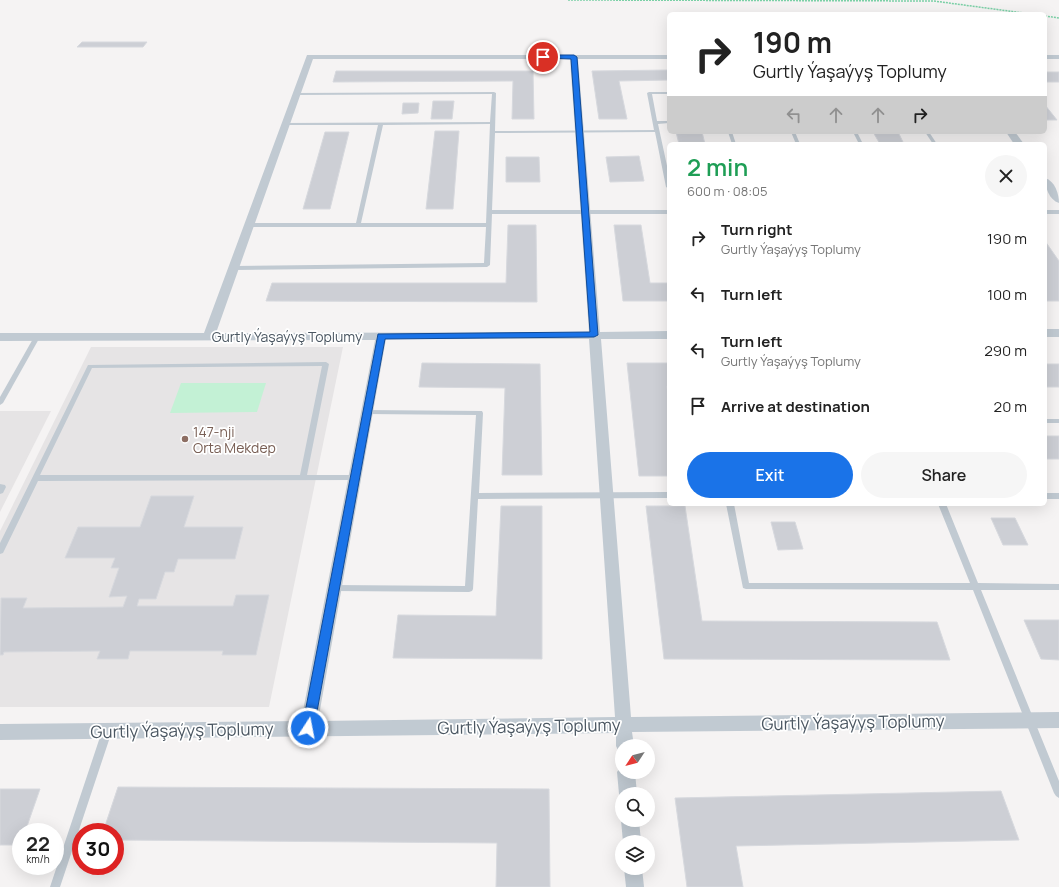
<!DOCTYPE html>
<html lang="en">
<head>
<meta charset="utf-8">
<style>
  :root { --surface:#fff; --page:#f6f6f6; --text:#222; --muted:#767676; --accent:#1a73e8 }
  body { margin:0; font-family:Manrope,sans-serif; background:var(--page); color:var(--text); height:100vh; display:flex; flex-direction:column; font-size:15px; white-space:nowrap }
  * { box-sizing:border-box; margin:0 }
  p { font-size:13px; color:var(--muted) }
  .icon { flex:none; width:22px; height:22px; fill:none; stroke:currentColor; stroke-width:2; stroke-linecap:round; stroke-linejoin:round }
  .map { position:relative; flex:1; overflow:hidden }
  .panel { position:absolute; left:667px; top:142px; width:380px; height:364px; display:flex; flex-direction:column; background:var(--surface); border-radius:6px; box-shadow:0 4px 16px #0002 }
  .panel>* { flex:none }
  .guide { position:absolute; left:667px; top:12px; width:380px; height:122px; border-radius:6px; box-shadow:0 4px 16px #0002; background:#fff; color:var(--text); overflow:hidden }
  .needle { width:26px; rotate:234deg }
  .fabs { position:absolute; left:615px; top:739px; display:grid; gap:8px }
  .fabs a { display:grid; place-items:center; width:40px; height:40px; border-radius:50%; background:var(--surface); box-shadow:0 4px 16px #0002; font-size:20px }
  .speed { position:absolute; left:12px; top:823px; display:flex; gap:8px; font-size:20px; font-weight:700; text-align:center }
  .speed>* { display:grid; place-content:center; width:52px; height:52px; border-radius:50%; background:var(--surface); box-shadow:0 4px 16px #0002; line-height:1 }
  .speed small { font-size:10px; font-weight:400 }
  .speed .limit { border:6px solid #d22; background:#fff; color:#111 }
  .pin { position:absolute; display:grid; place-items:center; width:34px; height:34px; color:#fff; margin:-17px; border:2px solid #fff; border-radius:50%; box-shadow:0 1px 4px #0007 }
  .me { position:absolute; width:44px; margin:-22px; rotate:11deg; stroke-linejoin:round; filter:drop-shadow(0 0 3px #0008) }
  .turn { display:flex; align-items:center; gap:14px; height:84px; padding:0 20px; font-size:18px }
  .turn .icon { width:52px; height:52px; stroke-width:2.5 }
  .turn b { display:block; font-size:28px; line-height:34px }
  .lanes { display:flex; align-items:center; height:38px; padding:0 20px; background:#0003; justify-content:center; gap:20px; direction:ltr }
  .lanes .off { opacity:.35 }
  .round { display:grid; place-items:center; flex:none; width:42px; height:42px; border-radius:21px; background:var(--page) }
  .summary { display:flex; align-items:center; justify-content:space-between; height:68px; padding:0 20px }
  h1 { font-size:24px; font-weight:600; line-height:30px; color:#1e9e55 }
  .cta { display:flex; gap:8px; margin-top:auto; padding:8px 20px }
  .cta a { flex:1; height:46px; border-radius:24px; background:var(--accent); color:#fff; font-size:16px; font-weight:600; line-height:46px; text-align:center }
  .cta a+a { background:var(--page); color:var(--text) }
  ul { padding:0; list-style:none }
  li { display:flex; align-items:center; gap:12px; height:56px; padding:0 20px }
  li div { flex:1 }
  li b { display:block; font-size:15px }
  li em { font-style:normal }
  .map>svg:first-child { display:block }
</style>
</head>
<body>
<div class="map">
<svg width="1059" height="887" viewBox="0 0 1059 887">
  <rect width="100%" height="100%" fill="#f5f3f3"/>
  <g fill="#e6e4e5">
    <path d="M91,347H343L269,707H0V531Z"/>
    <path d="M0,411H51L0,512Z"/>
  </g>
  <path fill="#c3f1d5" d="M181,383H266L257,412L170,413Z"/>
  <g fill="#cdcfd5" stroke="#d7d9de">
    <path d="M82,42H147L143,47H77Z"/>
    <path d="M669,70V80L619,81L627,119H599L592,71Z"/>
    <path d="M336,71H533L534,119H512L513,81L333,82Z"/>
    <rect x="1045" y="72" width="14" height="10"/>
    <path d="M433,101H454L452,119H431Z"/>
    <path d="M403,103H419L418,113L402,114Z"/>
    <path d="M1045,105L1057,120H1045Z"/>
    <path d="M435,131H459L453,209H426Z"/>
    <path d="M325,132H349L330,209H303Z"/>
    <path d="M676,132H702L705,144H679Z"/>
    <path d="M873,132H898L904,144H880Z"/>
    <path d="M639,156L644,181L610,182L606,157Z"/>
    <path d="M506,157H539L540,182H506Z"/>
    <path d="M508,225H536L537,302L266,301L272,283H506Z"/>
    <path d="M614,225H641L650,283H669V301H623Z"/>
    <path d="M1045,241L1059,261V301H1045Z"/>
    <path d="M422,363L540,364L542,475H502L505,388L419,387Z"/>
    <path d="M627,363H669V386H667L669,403V476H639Z"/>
    <rect x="1045" y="364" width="14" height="23"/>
    <rect x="1045" y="436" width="14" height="23"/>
    <path d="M151,496H194L184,527H243L235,559H178L174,572H165L156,599H139L137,606H233L236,595H269L256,655H222L223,651H130L128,659H97L100,651L4,652L3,655H0L1,598H27L23,608L123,607L127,596L109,597L119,568H111L115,558H65L78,527H140Z"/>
    <path d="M501,506H542V659L393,658L398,615L496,616Z"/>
    <path d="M646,506H685L702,621L937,622L950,660L664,659Z"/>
    <path d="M991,518H1015L1028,545H1003Z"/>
    <path d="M771,522H795L803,549L778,550Z"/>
    <path d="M1024,620H1059V660L1041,659Z"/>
    <path d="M118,787L549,789L550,887H496L497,843L115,840V832H103Z"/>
    <path d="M0,789H40L25,832H21V845H0Z"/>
    <path d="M1001,791L1019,840L736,846L743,887H687L675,798Z"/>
  </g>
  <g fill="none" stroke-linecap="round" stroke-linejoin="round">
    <g stroke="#7ad0a6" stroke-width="1.5" stroke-dasharray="2 1" stroke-linecap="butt">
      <path d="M568,0L934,1L1031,14"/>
      <path d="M1045,16L1059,18"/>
    </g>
    <g fill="#c1cad2" fill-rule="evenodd">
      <path d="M494,92L496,93L495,131L654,130L647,93L649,92H669V94H652L657,121H669V123L658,124L669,175V189L666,187L655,132L495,133L492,210H669V214H492L490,265L487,267L234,270L231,268L234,266L484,263L486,227H250L247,225L250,223H356L378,125H286L284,124V123L490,122L492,94L297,95H295V93ZM490,124L486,223H361L383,125Z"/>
      <path d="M728,132H732L736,144H732Z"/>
      <path d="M791,132H795L800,144H796Z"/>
      <path d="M853,132H857L863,144H859Z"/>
      <path d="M925,132H929L937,144H933Z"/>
      <rect x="1045" y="210" width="14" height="4"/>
      <path d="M37,335L40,337L3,403L0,405V397L34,337Z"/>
      <path d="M326,362L329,364L307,475H355L358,476L359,478L358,480L38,481L4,551L3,553L0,554V543L88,365ZM322,366L300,475H40L92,368Z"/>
      <path d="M365,410L482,411L483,413L479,493L669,492V498L478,499L473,589L472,591L469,592L334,591L331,590L330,588L331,586L334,585L465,586L476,415L367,414L364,412Z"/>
      <rect x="1045" y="419" width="14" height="4"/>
      <path d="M0,484L5,485L6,487L3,493L0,494Z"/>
      <rect x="1045" y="493" width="14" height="6"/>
      <path d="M726,504H734L749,583H970L938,504H946L978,583L1059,584V590H981L1059,781V798L1056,796L1054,793L973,590L746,589L743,588Z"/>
      <path d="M107,727L110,728L112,731L60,887H50L102,731L104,728Z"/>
    </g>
    <g fill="#c1cad2" fill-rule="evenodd">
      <path d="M307,55H669V59H578L600,332L669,331V339H601L631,717L1059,712V728L632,732L634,746H622V753L619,752L616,746V733L0,740V724L301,721L375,340L0,341V333H204ZM313,59H570L589,332L216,333ZM386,339H589L615,717L318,721Z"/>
      <rect x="1045" y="55" width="14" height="4"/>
      <path d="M1006,132H1015L1024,144H1014Z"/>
      <path d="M1045,178C1055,181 1059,194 1059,203C1049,200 1045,187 1045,178Z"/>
      <rect x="1045" y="329" width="14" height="8"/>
      <path d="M622,765V772H635L637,794H622V800L619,794L617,772Z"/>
      <path d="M622,818V820H639L641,842H623L621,820Z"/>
      <path d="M624,868H642L644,887H626Z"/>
    </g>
  </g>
  <path fill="#1a73e8" stroke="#114b97" d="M543,55H574L577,57L598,335L594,337L385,339L314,728L312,732L308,734L304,732L302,728L378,334L590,332L571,59L541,58Z"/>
  <circle fill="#8d6e63" stroke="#fff" stroke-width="1.5" cx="185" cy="439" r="4"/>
  <g text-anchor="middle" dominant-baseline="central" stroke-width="3.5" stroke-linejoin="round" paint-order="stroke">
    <g font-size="14" fill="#4a5661" stroke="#fff">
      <text x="287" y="336">Gurtly Ýaşaýyş Toplumy</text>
    </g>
    <g font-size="14" fill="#785e54" stroke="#fff" text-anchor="start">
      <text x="193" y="431">147-nji<tspan x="193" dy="16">Orta Mekdep</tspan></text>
    </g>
    <g font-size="17" fill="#4a5661" stroke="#fff">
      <text transform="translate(853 722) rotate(-1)">Gurtly Ýaşaýyş Toplumy</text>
      <text transform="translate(529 726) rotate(-1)">Gurtly Ýaşaýyş Toplumy</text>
      <text transform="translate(182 730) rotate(-1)">Gurtly Ýaşaýyş Toplumy</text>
    </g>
  </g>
</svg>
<div class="fabs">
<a><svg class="needle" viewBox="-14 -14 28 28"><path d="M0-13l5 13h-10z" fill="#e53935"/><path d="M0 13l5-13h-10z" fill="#767676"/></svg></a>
<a><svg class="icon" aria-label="search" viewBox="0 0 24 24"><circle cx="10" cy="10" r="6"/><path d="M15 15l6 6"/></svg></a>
<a><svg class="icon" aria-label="layers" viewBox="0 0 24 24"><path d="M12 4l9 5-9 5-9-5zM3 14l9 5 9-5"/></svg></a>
</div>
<div class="speed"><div>22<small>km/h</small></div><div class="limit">30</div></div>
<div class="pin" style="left:543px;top:57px;background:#d93025"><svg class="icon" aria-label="arrive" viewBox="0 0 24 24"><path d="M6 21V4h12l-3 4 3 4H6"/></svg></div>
<svg class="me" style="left:308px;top:728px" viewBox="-20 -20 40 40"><circle r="17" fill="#1a73e8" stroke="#fff" stroke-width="3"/><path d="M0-11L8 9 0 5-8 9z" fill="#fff"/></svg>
<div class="guide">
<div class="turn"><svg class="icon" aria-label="right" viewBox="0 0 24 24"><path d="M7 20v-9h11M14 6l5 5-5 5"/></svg><div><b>190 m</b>Gurtly Ýaşaýyş Toplumy</div></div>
<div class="lanes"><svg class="icon off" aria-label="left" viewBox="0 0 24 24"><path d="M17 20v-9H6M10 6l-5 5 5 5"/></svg><svg class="icon off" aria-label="ahead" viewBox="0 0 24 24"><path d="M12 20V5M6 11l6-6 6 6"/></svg><svg class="icon off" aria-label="ahead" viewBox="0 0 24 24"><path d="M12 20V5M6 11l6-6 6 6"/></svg><svg class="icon" aria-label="right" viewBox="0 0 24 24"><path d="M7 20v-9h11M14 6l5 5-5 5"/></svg></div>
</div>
<section class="panel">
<div class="summary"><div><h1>2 min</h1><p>600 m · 08:05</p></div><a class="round"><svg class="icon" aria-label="close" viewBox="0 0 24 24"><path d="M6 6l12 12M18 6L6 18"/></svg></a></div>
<ul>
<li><svg class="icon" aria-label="right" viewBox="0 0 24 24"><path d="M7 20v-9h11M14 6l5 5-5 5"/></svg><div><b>Turn right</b><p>Gurtly Ýaşaýyş Toplumy</p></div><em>190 m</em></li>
<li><svg class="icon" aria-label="left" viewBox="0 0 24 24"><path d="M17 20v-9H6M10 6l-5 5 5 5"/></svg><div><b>Turn left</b></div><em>100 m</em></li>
<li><svg class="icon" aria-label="left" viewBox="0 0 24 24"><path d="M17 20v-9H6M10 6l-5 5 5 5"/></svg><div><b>Turn left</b><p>Gurtly Ýaşaýyş Toplumy</p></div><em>290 m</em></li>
<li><svg class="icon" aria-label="arrive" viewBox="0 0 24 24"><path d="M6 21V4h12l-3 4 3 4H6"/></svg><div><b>Arrive at destination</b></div><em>20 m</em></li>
</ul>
<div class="cta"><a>Exit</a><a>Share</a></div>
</section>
</div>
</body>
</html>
